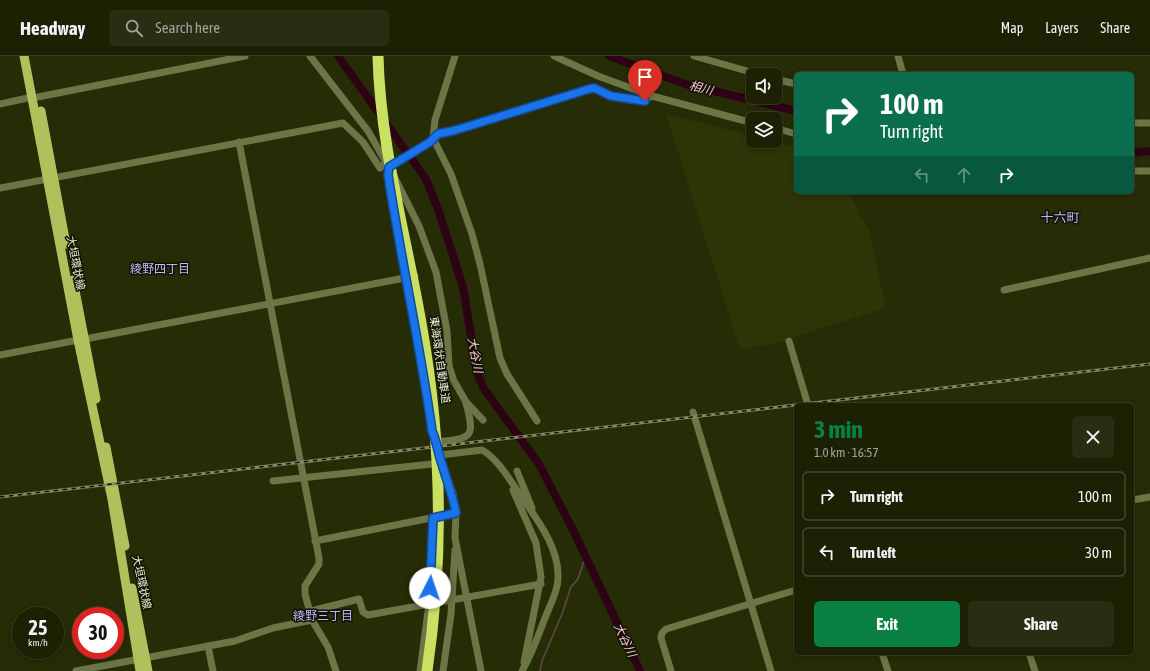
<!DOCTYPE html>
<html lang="en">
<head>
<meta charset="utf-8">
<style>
  :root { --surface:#1c2104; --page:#292e13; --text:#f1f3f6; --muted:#a0a39a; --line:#3a3e26; --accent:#0b8043 }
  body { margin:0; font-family:"Asap Condensed","Noto Sans JP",sans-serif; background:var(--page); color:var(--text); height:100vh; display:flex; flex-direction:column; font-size:15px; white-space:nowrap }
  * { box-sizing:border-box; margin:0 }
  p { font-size:13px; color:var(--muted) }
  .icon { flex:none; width:22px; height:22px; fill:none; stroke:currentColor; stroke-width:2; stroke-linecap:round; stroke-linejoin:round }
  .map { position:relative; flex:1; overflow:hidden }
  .details { position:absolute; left:794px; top:347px; width:340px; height:252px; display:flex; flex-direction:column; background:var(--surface); border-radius:6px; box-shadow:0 2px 6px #0003,0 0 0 1px var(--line) }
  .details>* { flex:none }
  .hud { position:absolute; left:794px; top:16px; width:340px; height:122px; border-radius:6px; box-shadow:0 2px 6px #0003,0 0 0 1px var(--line); background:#0b6e4f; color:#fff; overflow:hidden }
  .tools { position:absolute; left:746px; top:12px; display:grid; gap:8px }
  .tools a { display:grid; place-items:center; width:36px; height:36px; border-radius:6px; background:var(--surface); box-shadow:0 2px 6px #0003,0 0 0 1px var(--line); font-size:20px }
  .speed { position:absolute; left:12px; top:551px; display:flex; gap:8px; font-size:20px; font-weight:700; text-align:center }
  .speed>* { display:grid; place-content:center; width:52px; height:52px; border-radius:50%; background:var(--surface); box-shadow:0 2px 6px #0003,0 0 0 1px var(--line); line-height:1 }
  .speed small { font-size:10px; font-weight:400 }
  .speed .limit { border:6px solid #d22; background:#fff; color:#111 }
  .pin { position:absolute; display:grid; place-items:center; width:34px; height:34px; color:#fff; margin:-41px -17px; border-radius:50% 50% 50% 0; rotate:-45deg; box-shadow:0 0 4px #0007 }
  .pin .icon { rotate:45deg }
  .me { position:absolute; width:44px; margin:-22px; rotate:4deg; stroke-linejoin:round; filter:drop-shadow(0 0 3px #0008) }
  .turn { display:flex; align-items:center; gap:14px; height:84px; padding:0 20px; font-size:18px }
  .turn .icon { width:52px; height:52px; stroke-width:2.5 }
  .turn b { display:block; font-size:28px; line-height:34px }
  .lanes { display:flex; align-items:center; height:38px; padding:0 20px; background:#0003; justify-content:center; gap:20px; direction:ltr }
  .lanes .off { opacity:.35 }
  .round { display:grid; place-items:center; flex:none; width:42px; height:42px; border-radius:6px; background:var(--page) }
  .summary { display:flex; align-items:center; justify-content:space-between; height:68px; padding:0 20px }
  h1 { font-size:24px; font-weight:700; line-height:30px; color:var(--accent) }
  .cta { display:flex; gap:8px; margin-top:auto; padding:8px 20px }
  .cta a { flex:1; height:46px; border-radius:6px; background:var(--accent); color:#fff; font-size:16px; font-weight:700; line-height:46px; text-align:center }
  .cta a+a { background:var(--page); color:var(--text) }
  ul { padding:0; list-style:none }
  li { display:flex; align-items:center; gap:12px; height:50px; margin:0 8px 6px; padding:0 12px; border:2px solid var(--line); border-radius:6px }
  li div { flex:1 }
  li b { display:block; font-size:15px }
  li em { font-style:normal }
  header { display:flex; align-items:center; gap:24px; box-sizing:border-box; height:56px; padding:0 20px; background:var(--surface); border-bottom:1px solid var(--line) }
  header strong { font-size:19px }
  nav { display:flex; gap:22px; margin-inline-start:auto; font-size:14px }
  .search { width:280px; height:36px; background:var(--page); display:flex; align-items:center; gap:10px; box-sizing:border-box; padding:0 14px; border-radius:6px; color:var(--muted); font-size:15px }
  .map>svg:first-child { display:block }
</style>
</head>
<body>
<header>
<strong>Headway</strong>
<div class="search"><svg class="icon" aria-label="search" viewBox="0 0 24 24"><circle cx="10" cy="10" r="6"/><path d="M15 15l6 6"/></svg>Search here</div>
<nav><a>Map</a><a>Layers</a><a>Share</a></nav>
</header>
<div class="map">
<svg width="1150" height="615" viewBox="0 0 1150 615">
  <rect width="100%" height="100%" fill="#262c05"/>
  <path fill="#2d3405" d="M666,58L753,80V85H772L796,91V136H850L860,159L869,174L886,252L772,288L740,294Z"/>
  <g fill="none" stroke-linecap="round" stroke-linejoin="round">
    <path stroke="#64484d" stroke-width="1.5" d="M540,615L542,605L562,558L571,531L578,523L585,502"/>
    <g stroke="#2c0214" stroke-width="8">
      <path d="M338,0L426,123L439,156L463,231L477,317L484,333L539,408L574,476L640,615"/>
      <path d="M609,0L685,28L796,55"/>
      <path d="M1132,97L1150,95"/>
    </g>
    <g stroke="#6b7546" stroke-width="7">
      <path d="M310,0L368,75L387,108"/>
      <path d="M455,0L435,64L433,82L451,118L472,178L480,208L500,302L507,318L537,365"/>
      <path d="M554,0L598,20L652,40L753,67"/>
      <path d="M694,0L761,19"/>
      <path d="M898,0L903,18"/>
      <path d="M775,23L796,28"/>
      <path d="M38,41L245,0"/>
      <path d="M0,48L32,41"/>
      <path d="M1132,67H1150"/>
      <path d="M775,72L796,78"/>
      <path d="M239,86L319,502V508L305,530V538L312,564L328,591L336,615"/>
      <path d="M389,111L430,87L439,78L456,74L589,33C596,32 602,37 610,40C623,44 641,48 652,40"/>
      <path d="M1132,115H1150"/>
      <path d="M395,122L419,170L436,216L447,275L449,310L454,325L466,346L483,364"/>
      <path d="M0,132L343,67L363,86L380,112L386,106"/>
      <path d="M393,153L421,299"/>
      <path d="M1004,234L1150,202"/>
      <path d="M85,283L415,220"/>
      <path d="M789,285L808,349"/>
      <path d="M0,299L78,284"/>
      <path d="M693,356L771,615"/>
      <path d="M438,391L437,386C471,382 476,383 466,347"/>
      <path d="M440,399L482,394C497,402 509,423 519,437C535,461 558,489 558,519C559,533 550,549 545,562C538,580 532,598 522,615"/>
      <path d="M517,415L532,452"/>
      <path d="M273,425L441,407L453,437L456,457L455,482L481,615"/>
      <path d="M513,434L536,487L541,521L524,606"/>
      <path d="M1132,444L1150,441"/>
      <path d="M315,485L456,457"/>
      <path d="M311,555L359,543L363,556L368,559L541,528"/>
      <path d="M208,590L213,615"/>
      <path d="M882,597L888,615"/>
      <path d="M1029,597L1035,615"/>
      <path d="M76,615L235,585L273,572L312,564"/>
      <path d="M420,615L429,548L433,462"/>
      <path d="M443,615L451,558L455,494"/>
      <path d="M671,615L661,582L662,577L666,573L796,534"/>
    </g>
    <g stroke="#afc15c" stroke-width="9">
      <path d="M24,0L78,284L112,443L140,615"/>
      <path d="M41,55L66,188"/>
      <path d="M73,224L96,343"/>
      <path d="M106,391L125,490"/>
      <path d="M132,532L148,615"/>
    </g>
    <g stroke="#828867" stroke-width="3">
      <path id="rail" d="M0,441L1150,308"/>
    </g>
    <use href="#rail" stroke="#101302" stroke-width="1.5" stroke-dasharray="4.5" stroke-linecap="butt"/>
    <path stroke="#cae063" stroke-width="11" d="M378,0C380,90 406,179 421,267C442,383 444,499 427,615"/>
  </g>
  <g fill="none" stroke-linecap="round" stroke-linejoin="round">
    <g stroke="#114b97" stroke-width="10">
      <path id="route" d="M430,532L433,462L456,457C453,440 447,425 442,408C438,397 437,386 432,375C420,289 401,204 388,119L389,111L430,86L438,78L456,74L589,33L594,32L611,40L645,45"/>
    </g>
    <use href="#route" stroke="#1a73e8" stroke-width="7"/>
  </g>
  <g text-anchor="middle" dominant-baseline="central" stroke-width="3" stroke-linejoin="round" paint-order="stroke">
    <g font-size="11" fill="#e7edd2" stroke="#101302">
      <text transform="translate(76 207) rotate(79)">大垣環状線</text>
      <text transform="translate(440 304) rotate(82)">東海環状自動車道</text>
      <text transform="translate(142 526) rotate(78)">大垣環状線</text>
    </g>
    <g font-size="12" font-style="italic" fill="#fcc0d3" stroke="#101302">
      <text transform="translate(701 32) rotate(14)">相川</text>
      <text transform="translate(475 299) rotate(79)">大谷川</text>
      <text transform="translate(625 584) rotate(64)">大谷川</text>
    </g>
    <g font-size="12" fill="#c7b2f8" stroke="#101302">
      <text x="160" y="213">綾野四丁目</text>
      <text x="323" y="560">綾野三丁目</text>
    </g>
    <g font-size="13" fill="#c7b2f8" stroke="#101302">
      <text x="1060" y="161">十六町</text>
    </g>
  </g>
</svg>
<div class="tools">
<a><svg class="icon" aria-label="sound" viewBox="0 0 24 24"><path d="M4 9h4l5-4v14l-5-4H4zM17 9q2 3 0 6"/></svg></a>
<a><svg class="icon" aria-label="layers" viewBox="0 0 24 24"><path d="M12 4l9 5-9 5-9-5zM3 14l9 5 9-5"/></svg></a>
</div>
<div class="speed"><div>25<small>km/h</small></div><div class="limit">30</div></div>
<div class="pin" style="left:645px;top:45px;background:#d93025"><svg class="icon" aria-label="arrive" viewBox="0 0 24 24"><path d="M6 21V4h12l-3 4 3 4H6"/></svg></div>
<svg class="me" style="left:430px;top:532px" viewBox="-20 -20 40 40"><circle r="19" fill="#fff"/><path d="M0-13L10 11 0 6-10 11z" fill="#1a73e8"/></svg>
<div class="hud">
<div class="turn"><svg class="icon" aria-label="right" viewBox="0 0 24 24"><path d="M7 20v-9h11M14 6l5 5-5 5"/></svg><div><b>100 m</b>Turn right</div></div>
<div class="lanes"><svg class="icon off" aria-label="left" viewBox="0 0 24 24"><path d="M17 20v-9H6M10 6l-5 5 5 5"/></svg><svg class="icon off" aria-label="ahead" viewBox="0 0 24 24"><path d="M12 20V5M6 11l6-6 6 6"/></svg><svg class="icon" aria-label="right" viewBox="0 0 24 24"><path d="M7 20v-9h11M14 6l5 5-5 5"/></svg></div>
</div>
<section class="details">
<div class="summary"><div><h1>3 min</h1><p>1.0 km · 16:57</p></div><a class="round"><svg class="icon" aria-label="close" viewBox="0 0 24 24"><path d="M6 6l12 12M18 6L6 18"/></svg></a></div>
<ul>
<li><svg class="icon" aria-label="right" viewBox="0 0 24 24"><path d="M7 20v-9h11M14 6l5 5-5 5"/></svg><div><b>Turn right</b></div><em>100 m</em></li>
<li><svg class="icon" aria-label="left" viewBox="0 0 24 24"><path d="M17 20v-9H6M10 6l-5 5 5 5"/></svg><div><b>Turn left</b></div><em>30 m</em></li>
</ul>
<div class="cta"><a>Exit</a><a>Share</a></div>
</section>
</div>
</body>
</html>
